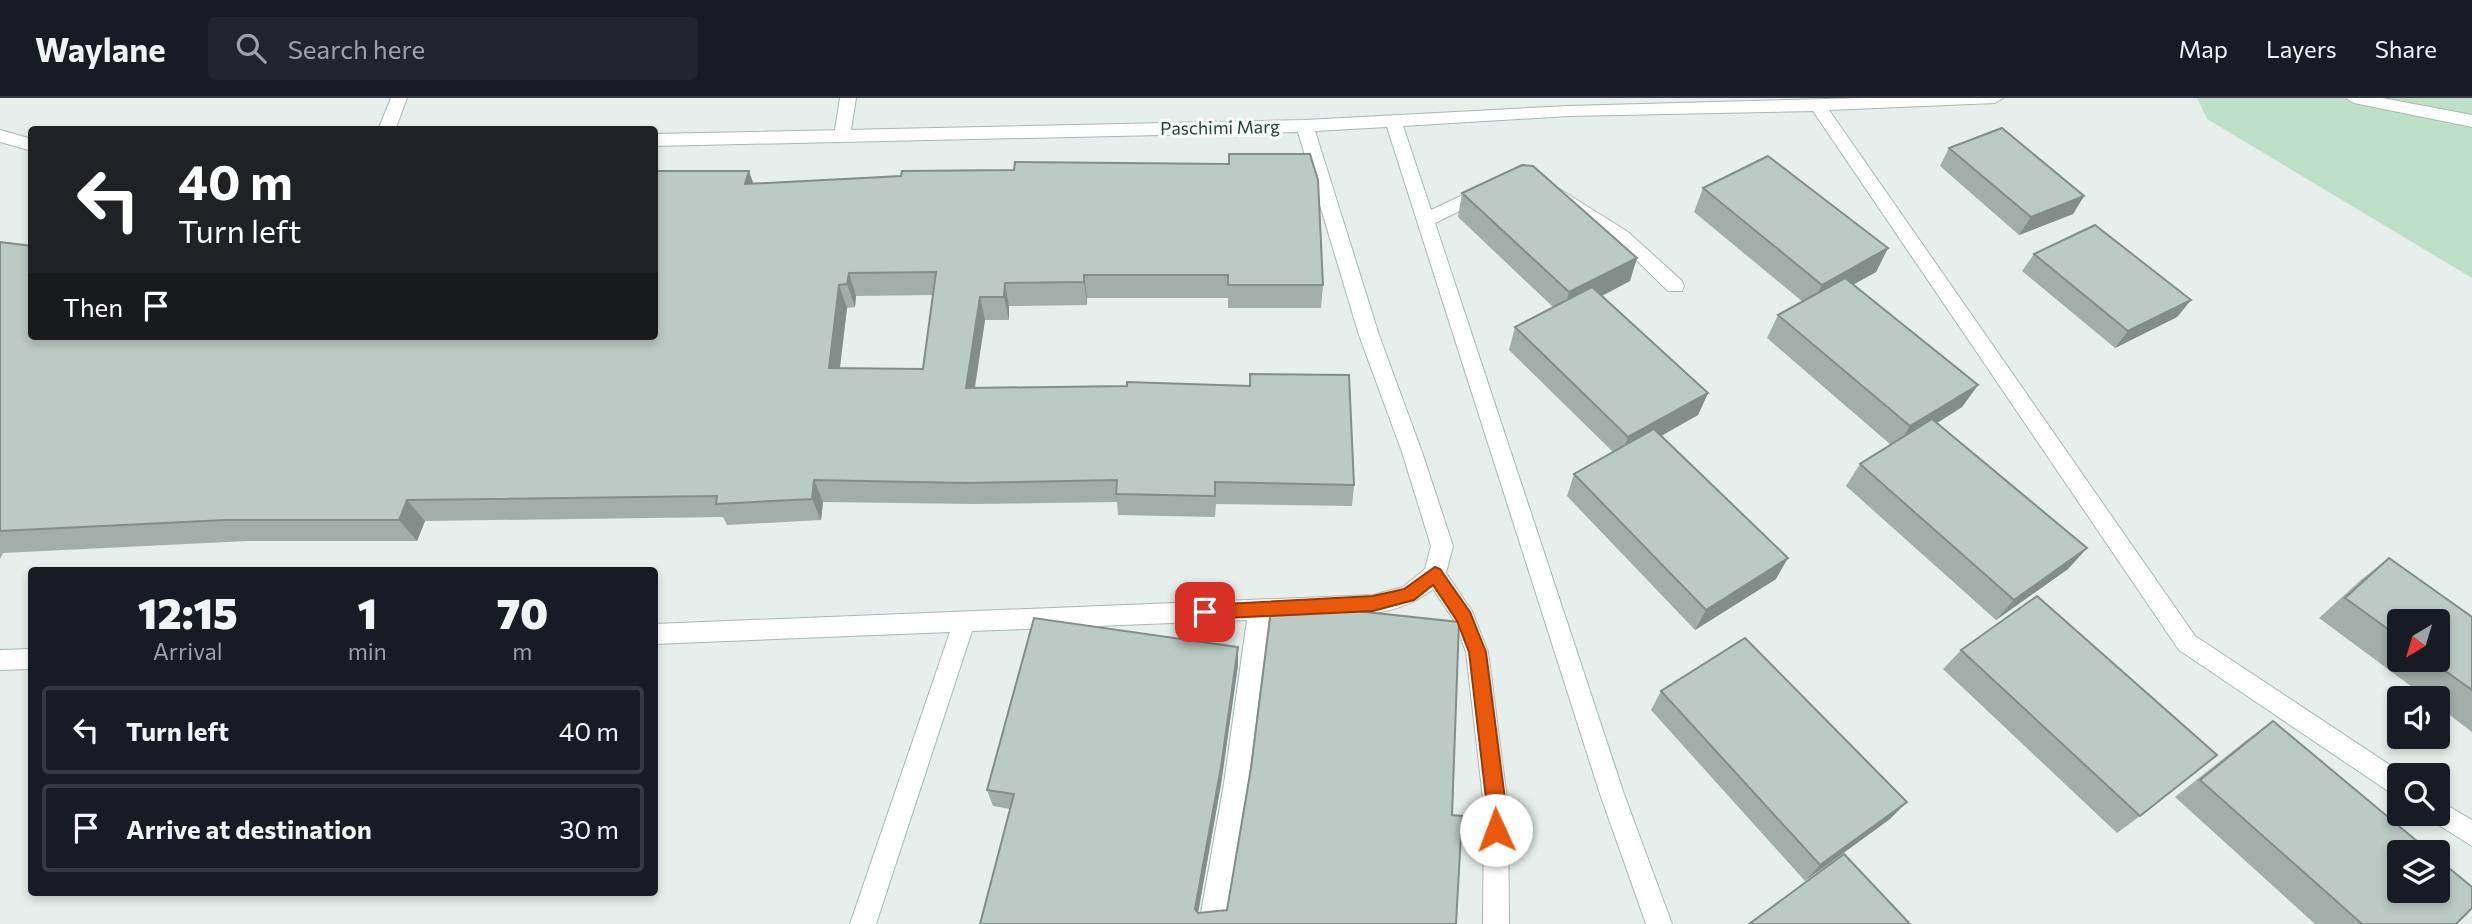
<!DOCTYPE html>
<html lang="en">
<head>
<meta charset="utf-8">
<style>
  :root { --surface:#171b24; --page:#20242c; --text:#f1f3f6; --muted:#9ea1a6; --line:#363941 }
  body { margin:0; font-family:Commissioner,sans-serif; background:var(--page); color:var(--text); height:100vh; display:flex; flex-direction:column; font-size:26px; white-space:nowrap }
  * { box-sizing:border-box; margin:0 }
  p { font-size:23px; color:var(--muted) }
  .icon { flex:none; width:38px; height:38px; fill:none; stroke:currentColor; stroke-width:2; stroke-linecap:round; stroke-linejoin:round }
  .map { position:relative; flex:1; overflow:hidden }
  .drawer { position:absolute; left:28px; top:469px; width:630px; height:329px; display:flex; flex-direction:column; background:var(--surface); border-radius:7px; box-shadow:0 4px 10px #0003 }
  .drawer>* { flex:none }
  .top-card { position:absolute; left:28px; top:28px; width:630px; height:214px; border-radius:7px; box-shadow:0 4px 10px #0003; background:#202124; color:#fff; overflow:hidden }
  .needle { width:46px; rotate:218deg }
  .fabs { position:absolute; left:2387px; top:511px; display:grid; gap:14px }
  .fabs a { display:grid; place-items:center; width:63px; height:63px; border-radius:7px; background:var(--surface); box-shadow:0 4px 10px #0003; font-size:35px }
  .pin { position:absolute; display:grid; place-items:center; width:60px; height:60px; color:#fff; margin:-30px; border-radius:14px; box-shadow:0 4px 10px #0006 }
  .me { position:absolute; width:77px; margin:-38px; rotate:358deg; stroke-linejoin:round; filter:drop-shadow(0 0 5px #0008) }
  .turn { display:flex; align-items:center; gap:24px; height:147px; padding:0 35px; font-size:32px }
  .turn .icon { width:91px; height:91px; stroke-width:2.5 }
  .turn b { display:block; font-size:49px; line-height:60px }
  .then { display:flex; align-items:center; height:66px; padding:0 35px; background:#0003; gap:14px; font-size:26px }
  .eta { display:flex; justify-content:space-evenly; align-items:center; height:119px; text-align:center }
  .eta b { font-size:42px; font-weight:800; line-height:49px }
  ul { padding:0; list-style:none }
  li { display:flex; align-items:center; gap:21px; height:88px; margin:0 14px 10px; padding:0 21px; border:4px solid var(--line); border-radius:7px }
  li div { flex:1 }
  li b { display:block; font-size:26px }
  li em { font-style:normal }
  header { display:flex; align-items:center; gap:42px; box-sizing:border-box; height:98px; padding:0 35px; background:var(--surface); border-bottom:2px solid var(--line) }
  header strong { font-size:33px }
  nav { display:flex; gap:38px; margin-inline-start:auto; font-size:24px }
  .search { width:490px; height:63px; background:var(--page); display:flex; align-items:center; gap:18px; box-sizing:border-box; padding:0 24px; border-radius:7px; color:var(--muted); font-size:26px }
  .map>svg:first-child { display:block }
</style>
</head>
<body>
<header>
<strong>Waylane</strong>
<div class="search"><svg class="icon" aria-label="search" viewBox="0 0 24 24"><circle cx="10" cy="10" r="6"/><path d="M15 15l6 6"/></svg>Search here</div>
<nav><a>Map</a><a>Layers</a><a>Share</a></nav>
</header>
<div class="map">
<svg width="2472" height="826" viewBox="0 0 2472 826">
  <rect width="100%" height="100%" fill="#e6efeb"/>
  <path fill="#bfe0c8" d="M2197,0H2472V180L2207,21Z"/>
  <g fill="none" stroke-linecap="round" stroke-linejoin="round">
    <g stroke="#a8b8b2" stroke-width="2">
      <path id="service" d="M840,0H856L850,38L842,44L834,38Z"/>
    </g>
    <g stroke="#a8b8b2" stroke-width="2">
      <g id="minor">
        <path d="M391,0H407L395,32H378Z"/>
        <path d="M1863,0H2003L1995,5L1829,12L2195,538L2405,677H2399V698L2391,695L2179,552L1813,13L1568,18L1403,28L1431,112L1480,89H1492L1495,93L1492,97L1435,125L1624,696L1672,826H1646L1600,696L1387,29L1315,33L1379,237L1422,354L1453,448L1446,475L1472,513L1488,554L1508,709L1509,826H1483L1484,709L1466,554L1455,524L1433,491C1390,526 1322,518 1269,521L1248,686L1225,826H1199L1224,686L1247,522L972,533L876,826H850L950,534L654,546V526L1373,497L1403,489L1425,471L1431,448L1402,354L1359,237L1298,34L654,48V36L1305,22L1568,8Z"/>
        <path d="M2346,0H2382L2472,17V29L2354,5Z"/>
        <path d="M0,32L32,41V53L0,44Z"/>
        <path d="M1558,90L1628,134L1682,183L1684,188L1682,193H1668L1616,142L1552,100L1549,96Z"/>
        <path d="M32,551V571L0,572V552Z"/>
        <path d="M2438,702L2472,722V748L2429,721L2427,716H2438Z"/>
      </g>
    </g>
    <use href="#service" fill="#fff" fill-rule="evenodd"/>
    <use href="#minor" fill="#fff" fill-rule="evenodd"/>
  </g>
  <g fill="#a1aea9" fill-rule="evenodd">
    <path d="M1949,50L2084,98L2073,116L2019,137L1940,68Z"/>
    <path d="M753,86L1323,187L1321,210H1228V200H1087V207L1009,208V222H985L975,290L1354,387L1352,408L1216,406L1215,419L1118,417L1117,404L973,406L823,404L821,422L727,427L723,419L425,423L417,443H247L3,455L0,461V144L32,238ZM933,197L923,271L840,270L847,210L855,209L856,198Z"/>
    <path d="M1703,90L1888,150L1876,174L1853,187L1978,287L1962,309L1937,325L2087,450L2068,471L1996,522L1846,388L1860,366L1891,347L1767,240L1778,217L1803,204L1694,114Z"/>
    <path d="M1462,95L1630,183L1602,198L1708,295L1698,317L1661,338L1776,481L1695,532L1567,398L1574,376L1613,354L1509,252L1515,229L1553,209L1458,119Z"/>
    <path d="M2034,156L2191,202L2177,219L2115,250L2022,173Z"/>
    <path d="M2389,460L2472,519V634L2438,608V600H2427L2319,520L2362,481ZM2399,523L2438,562H2399Z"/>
    <path d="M1961,552L2140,718L2117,735L1943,571Z"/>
    <path d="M1238,567L1221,686L1198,815L1227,812L1452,717L1456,826H980L1010,711L993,708L987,692Z"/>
    <path d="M1661,593L1890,721L1805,783L1651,612Z"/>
    <path d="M2273,623L2456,826H2315L2175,699L2248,641Z"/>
  </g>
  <g fill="#838d89">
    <path d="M749,73L757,96L745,86Z"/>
    <path d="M2084,98L2073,116L2019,137L2031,119Z"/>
    <path d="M1888,150L1876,174L1810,210L1822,187Z"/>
    <path d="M1637,160L1630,183L1563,218L1569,194Z"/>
    <path d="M849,175L856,198L855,209L847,186Z"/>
    <path d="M1084,177L1087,200V207L1084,184Z"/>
    <path d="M1005,185L1009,208V222L1004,199Z"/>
    <path d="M839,187L847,210L837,292L829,270Z"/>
    <path d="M980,199L985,222L971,312L966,290Z"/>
    <path d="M2191,202L2177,219L2115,250L2128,233Z"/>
    <path d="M1978,287L1962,309L1896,351L1910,328Z"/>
    <path d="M1708,295L1698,317L1620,361L1628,339Z"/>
    <path d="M814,382L823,404L821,422L812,401Z"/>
    <path d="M407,402L425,423L417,443L399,422Z"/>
    <path d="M2087,450L2068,471L1996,522L2014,502Z"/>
    <path d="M1788,460L1776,481L1695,532L1706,512Z"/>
    <path d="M1238,549V567L1221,686L1196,826L1195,811Z"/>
    <path d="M1907,704L1890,721L1805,783L1820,767Z"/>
  </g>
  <g fill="#bbcac4" stroke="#838d89" stroke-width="2" fill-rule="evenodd">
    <path d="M2002,30L2084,98L2031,119L1949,50Z"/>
    <path d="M1229,56H1310L1318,82L1323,187H1228V177H1084V184L1005,185L1004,199H980L966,290L1127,288V284L1250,288V276L1349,277L1354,387L1215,384V398L1116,396L1117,382L967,385L814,382L812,401L716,406L717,398L407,402L399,422H225L0,433V144L32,148V238H654V73H749L745,86L901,78L902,73L1014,72L1015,64L1229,66ZM936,174L923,271L829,270L839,187L847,186L849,175Z"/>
    <path d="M1768,58L1888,150L1822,187L1703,90Z"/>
    <path d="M1522,67L1533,68L1637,160L1569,194L1462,95Z"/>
    <path d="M2095,127L2191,202L2128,233L2034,156Z"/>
    <path d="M1845,180L1978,287L1910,328L1778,217Z"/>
    <path d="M1592,189L1708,295L1628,339L1515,229Z"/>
    <path d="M1932,321L2087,450L2014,502L1860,366Z"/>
    <path d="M1654,331L1788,460L1706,512L1574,376Z"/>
    <path d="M2389,460L2472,519V592L2430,562H2438V523H2399V539L2345,500Z"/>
    <path d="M2037,498L2217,657L2140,718L1961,552Z"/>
    <path d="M1272,504L1459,524L1452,717L1462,718L1456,826H980L1014,696L987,692L1034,520L1238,549L1221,669L1195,811L1198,815L1227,812L1251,670Z"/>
    <path d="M1745,540L1907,704L1820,767L1661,593Z"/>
    <path d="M2273,623L2430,754H2399V793H2438V761L2472,789V810L2456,826H2362L2200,682Z"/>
    <path d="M1844,756L1910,826H1749Z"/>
  </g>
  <path fill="#ea580c" stroke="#983908" stroke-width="2" d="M1435,469L1440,471L1470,514L1486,554L1506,709V732L1503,738L1496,741L1490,738L1487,732V709L1469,554L1457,523L1433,487L1414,502L1373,513L1205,521L1199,519L1197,514L1199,509L1205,507L1373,498L1404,491Z"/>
  <g text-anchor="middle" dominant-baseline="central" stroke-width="7" stroke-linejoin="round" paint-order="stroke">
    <g font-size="18" fill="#24423a" stroke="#f7fbf9">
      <text transform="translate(1220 29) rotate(-1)">Paschimi Marg</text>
    </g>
  </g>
</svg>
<div class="fabs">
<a><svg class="needle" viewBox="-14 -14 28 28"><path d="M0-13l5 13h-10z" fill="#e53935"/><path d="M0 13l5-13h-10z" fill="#9ea1a6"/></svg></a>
<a><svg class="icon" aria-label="sound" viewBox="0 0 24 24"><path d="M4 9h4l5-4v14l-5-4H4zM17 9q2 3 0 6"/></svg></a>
<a><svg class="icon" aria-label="search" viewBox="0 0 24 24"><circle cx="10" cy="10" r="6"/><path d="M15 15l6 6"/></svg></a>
<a><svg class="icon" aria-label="layers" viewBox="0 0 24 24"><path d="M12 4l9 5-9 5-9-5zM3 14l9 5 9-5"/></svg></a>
</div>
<div class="pin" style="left:1205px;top:514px;background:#d93025"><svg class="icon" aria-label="arrive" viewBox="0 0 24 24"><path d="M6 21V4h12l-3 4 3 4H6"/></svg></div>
<svg class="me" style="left:1496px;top:732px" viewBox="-20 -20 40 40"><circle r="19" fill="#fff"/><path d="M0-13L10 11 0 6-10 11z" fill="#ea580c"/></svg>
<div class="top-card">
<div class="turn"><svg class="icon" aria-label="left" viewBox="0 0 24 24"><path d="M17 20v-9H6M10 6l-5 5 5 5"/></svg><div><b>40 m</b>Turn left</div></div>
<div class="then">Then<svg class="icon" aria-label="arrive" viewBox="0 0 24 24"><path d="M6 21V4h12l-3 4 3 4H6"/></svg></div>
</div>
<section class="drawer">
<div class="eta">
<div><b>12:15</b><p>Arrival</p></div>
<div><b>1</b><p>min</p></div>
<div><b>70</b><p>m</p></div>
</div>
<ul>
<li><svg class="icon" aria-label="left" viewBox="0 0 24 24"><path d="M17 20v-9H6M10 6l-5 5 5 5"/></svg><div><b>Turn left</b></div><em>40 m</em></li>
<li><svg class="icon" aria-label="arrive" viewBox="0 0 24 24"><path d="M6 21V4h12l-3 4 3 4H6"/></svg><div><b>Arrive at destination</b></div><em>30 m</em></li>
</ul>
</section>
</div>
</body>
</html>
